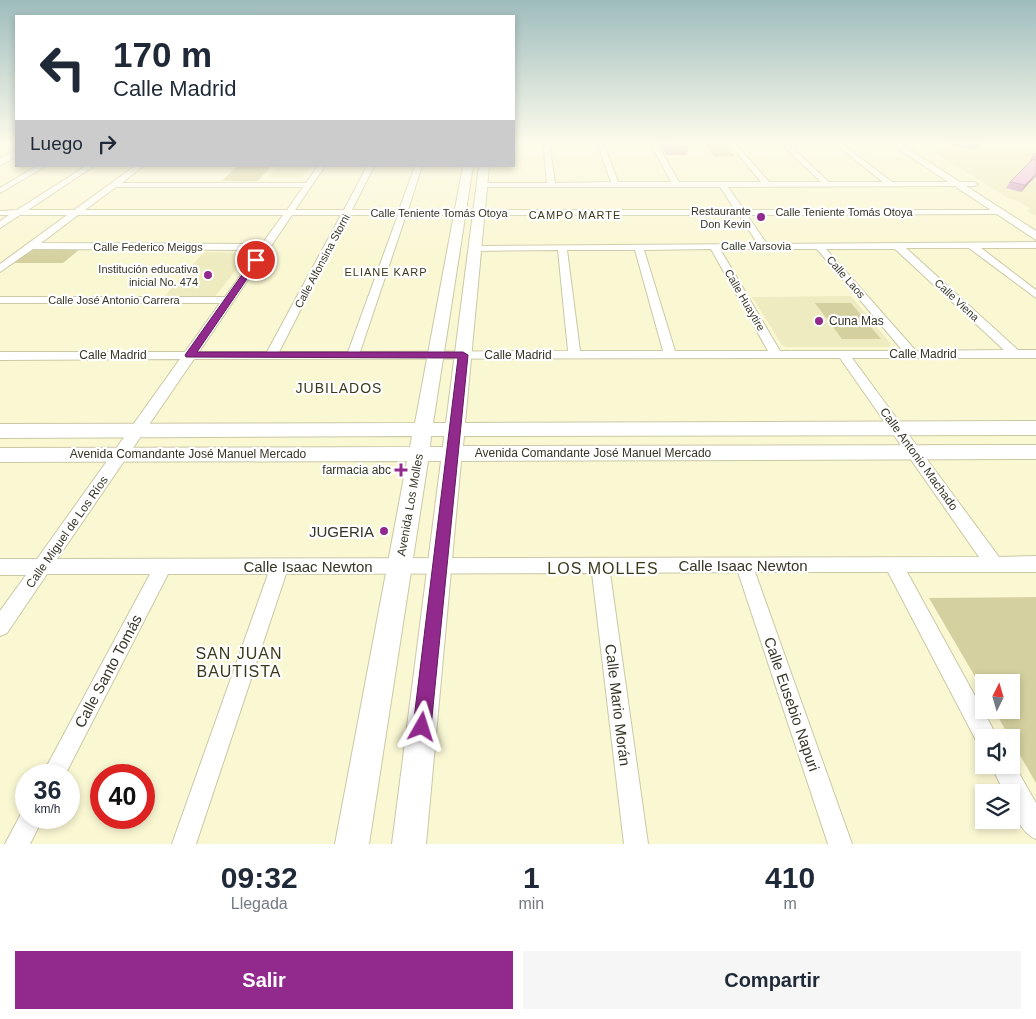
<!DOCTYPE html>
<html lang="es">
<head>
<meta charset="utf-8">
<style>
  :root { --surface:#fff; --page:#f6f6f7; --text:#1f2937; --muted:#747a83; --accent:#92298d }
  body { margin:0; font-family:Helvetica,sans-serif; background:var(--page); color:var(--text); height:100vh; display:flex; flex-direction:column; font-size:19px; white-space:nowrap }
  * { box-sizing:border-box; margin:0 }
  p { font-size:16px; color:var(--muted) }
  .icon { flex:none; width:28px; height:28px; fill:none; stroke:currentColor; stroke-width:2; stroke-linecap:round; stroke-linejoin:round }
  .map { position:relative; height:844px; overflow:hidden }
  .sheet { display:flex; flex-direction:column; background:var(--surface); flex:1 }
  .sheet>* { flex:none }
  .hud { position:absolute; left:15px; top:15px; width:500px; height:152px; border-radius:0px; box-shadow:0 2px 8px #0003; background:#fff; color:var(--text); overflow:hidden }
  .needle { width:32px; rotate:5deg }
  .controls { position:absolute; left:975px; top:674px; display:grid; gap:10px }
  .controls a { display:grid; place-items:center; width:45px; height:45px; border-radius:0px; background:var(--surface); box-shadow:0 2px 8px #0003; font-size:25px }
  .speed { position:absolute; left:15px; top:764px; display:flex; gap:10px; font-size:25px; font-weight:700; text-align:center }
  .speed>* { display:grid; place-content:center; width:65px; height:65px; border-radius:50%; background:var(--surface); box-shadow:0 2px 8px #0003; line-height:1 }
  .speed small { font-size:12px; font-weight:400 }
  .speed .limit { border:8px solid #d22; background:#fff; color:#111 }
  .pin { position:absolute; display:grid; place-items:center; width:42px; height:42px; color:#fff; margin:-21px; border:2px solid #fff; border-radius:50%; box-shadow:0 1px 5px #0007 }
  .me { position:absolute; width:55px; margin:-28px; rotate:6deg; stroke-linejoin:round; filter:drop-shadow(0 0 4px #0008) }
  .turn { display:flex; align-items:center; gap:18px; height:105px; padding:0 15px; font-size:22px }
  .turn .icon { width:65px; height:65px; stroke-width:2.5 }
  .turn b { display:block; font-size:35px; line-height:42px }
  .then { display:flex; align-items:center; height:48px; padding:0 15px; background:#0003; gap:10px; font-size:19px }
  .eta { display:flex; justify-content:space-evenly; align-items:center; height:85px; text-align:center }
  .eta b { font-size:30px; font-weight:700; line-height:35px }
  .action { display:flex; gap:10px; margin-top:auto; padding:10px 15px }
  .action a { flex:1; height:58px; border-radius:0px; background:var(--accent); color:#fff; font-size:20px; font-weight:700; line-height:58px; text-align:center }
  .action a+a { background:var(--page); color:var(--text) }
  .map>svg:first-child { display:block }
</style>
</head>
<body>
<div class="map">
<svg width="1036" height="844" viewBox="0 0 1036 844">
  <rect width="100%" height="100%" fill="#faf7d3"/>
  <g fill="#efebc0">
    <path d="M917,142H1036V216L1027,211L1030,208L1018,201L1008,198Z"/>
    <path d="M282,166H310L301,178H266L275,168Z"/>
    <path d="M204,252L249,253L214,298H163Z"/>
    <path d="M851,296L891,344L889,347H786L782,345L752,297Z"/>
  </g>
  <g fill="#d5d09f">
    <path d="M705,144H725L735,156L715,157Z"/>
    <path d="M237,166H271L258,181H222Z"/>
    <path d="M33,249H80L63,263H14Z"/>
    <path d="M815,303H851L881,339H842Z"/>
    <path d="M1036,597V783L994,710H1011V682H984V692L929,598Z"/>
  </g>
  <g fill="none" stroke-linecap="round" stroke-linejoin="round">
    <g stroke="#cbc8a6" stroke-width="2">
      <g id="street">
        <path d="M543,142H549L555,183L611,182L597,142H603L618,182H671L650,142H656L679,182H761L728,142H734L769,182H821L779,142H786L829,182H883L833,142H840L892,182H974L978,184L974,186L728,187L744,210H999L1003,212L999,214L747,215L767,244L1036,242V248H981L1036,290V298L969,248H906L1018,350H1036V358H852L999,557L1036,556V572H907L998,738H984V748L979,746L888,572H755L852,844H828L738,572L610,573L648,844H624L592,573L286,574L196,844H172L268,574H168L65,775H42L150,574H47L7,633L0,636V611L26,575H0V559H37L180,359L0,360V352H185L220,303H0V297H225L259,250L33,249L0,272V264L67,215H20L0,228V221L9,215H0V211L17,210L86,166H94L28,210H74L135,166H143L122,183H306L318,166H325L295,210H344L367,166H374L352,210H399L415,166H422L408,210H735L720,187H482L478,185L482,183H547ZM116,187H303L287,210H85ZM78,215H283L262,244L41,243ZM292,215H341L267,352H199ZM349,215H398L348,352H279ZM406,215H739L758,244L472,246L470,248L475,251L558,250L568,351L360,352ZM711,249L768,351H675L644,250ZM720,249H817L903,351H780ZM826,249H895L1004,350L916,351ZM567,250H635L663,351H580ZM840,358L979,557L57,559L194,359Z"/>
        <path d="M37,166H46L0,193V188Z"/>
        <path d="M1011,759L1036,803V839C1020,833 1011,809 1011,792H1004L991,765H1011Z"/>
        <path d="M26,808V818H43L30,844H5L23,810Z"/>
      </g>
    </g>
    <g stroke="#cbc8a6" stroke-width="2">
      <g id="secondary">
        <path d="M888,142H898L1036,231V240Z"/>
        <path d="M16,151V157L0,165V158Z"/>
        <path d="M463,166H473L433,423H446L479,166H489L465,423L1036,421V435L464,436L463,446L1036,445V459L461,461L426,844H392L441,461H428L369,844H335L407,461L0,462V448L410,447L412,436L0,438V424L415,423ZM431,436H444L443,447H430Z"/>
      </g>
    </g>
    <use href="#street" fill="#fff" fill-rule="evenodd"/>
    <use href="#secondary" fill="#fff" fill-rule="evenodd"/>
  </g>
  <g fill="#cb98c6">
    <path d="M659,142H685L688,146L687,155H666Z"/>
    <path d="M936,142H984L974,150Z"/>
    <path d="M1036,152V176L1021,192L1006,188L1010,182L1030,161H1029L1033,155Z"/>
  </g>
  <g fill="#a57ca1">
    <path d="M977,142H984L974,150Z"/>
    <path d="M1036,174V176L1021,192L1025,185Z"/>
  </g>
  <g fill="#ecb1e6" stroke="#a57ca1">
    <path d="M665,142H685L688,146H667Z"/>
    <path d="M1032,160H1036V174L1025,185L1010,182Z"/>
  </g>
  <linearGradient id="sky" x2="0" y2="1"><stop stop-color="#9ebcbd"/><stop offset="0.55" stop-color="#fdfbeb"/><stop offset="1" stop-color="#fdfbeb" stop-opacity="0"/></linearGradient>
  <rect width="1036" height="260" fill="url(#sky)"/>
  <path fill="#92298d" stroke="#5f1b5c" d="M254,258L260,260L197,352H463L468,355L431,727L429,733L422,736L416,733L413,727L458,358L186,357L185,355Z"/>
  <g fill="#92298d" stroke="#fff" stroke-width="2">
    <circle cx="761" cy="217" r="5"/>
    <circle cx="208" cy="275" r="5"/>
    <circle cx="819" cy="321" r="5"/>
    <path d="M398.5 462.5h5v5h5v5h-5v5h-5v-5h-5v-5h5z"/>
    <circle cx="384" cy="531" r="5"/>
  </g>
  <g text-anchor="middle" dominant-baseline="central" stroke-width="4.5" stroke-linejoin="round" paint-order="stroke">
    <g font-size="11" fill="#363527" stroke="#fff" text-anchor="end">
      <text x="751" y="211">Restaurante<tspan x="751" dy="13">Don Kevin</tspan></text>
      <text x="198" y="269">Institución educativa<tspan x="198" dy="13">inicial No. 474</tspan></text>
    </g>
    <g font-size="11" fill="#363527" stroke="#fff">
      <text x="844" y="212">Calle Teniente Tomás Otoya</text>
      <text x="439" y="213">Calle Teniente Tomás Otoya</text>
      <text x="756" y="246">Calle Varsovia</text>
      <text x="148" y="247">Calle Federico Meiggs</text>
      <text transform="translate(322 261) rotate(-62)">Calle Alfonsina Storni</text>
      <text transform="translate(846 277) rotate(49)">Calle Laos</text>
      <text x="114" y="300">Calle José Antonio Carrera</text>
      <text transform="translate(745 300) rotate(60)">Calle Huaytire</text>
      <text transform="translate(957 300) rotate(43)">Calle Viena</text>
    </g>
    <g font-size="11" letter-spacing="1" fill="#3c391b" stroke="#fff">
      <text x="575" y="215">CAMPO MARTE</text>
      <text x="386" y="272">ELIANE KARP</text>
    </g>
    <g font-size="12" fill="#363527" stroke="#fff" text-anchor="start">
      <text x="829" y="321">Cuna Mas</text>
      <text x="391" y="470" text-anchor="end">farmacia abc</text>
    </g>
    <g font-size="12" fill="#363527" stroke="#fff">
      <text x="923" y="354">Calle Madrid</text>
      <text x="113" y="355">Calle Madrid</text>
      <text x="518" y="355">Calle Madrid</text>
      <text x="593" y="453">Avenida Comandante José Manuel Mercado</text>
      <text x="188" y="454">Avenida Comandante José Manuel Mercado</text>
      <text transform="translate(919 459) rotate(54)">Calle Antonio Machado</text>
      <text transform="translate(410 505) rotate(-80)">Avenida Los Molles</text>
      <text transform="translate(67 532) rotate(-55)">Calle Miguel de Los Ríos</text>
    </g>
    <g font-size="14" letter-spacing="1" fill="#3c391b" stroke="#fff">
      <text x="339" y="388">JUBILADOS</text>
    </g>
    <g font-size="15" fill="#363527" stroke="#fff" text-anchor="end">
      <text x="374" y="531">JUGERIA</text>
    </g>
    <g font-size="15" fill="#363527" stroke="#fff">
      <text x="743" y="565">Calle Isaac Newton</text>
      <text x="308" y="566">Calle Isaac Newton</text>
      <text transform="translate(108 671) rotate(-62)">Calle Santo Tomás</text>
      <text transform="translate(792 704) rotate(71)">Calle Eusebio Napuri</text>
      <text transform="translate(618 705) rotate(83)">Calle Mario Morán</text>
    </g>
    <g font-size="16" letter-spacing="1" fill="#3c391b" stroke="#fff">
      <text x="603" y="568">LOS MOLLES</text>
      <text x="239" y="653">SAN JUAN<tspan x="239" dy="18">BAUTISTA</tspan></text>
    </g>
  </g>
</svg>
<div class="controls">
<a><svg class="needle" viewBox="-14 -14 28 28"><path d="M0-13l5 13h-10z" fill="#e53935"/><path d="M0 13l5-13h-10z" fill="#747a83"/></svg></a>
<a><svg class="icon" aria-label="sound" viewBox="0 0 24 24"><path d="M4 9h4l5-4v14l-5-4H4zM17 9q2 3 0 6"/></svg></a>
<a><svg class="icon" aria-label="layers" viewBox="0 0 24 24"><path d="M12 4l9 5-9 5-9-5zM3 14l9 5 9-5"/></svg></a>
</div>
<div class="speed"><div>36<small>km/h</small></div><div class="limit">40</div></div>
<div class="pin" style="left:256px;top:260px;background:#d93025"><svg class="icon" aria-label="arrive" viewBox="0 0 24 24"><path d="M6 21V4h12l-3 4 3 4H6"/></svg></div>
<svg class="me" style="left:422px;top:727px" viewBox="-20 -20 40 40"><path d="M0-17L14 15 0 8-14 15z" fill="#92298d" stroke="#fff" stroke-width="4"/></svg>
<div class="hud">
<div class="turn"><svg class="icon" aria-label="left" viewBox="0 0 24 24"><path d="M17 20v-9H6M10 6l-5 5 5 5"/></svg><div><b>170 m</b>Calle Madrid</div></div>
<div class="then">Luego<svg class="icon" aria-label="right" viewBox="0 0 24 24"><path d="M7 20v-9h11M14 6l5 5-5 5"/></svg></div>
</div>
</div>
<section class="sheet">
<div class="eta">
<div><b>09:32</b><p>Llegada</p></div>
<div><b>1</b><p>min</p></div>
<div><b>410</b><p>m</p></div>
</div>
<div class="action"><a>Salir</a><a>Compartir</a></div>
</section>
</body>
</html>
